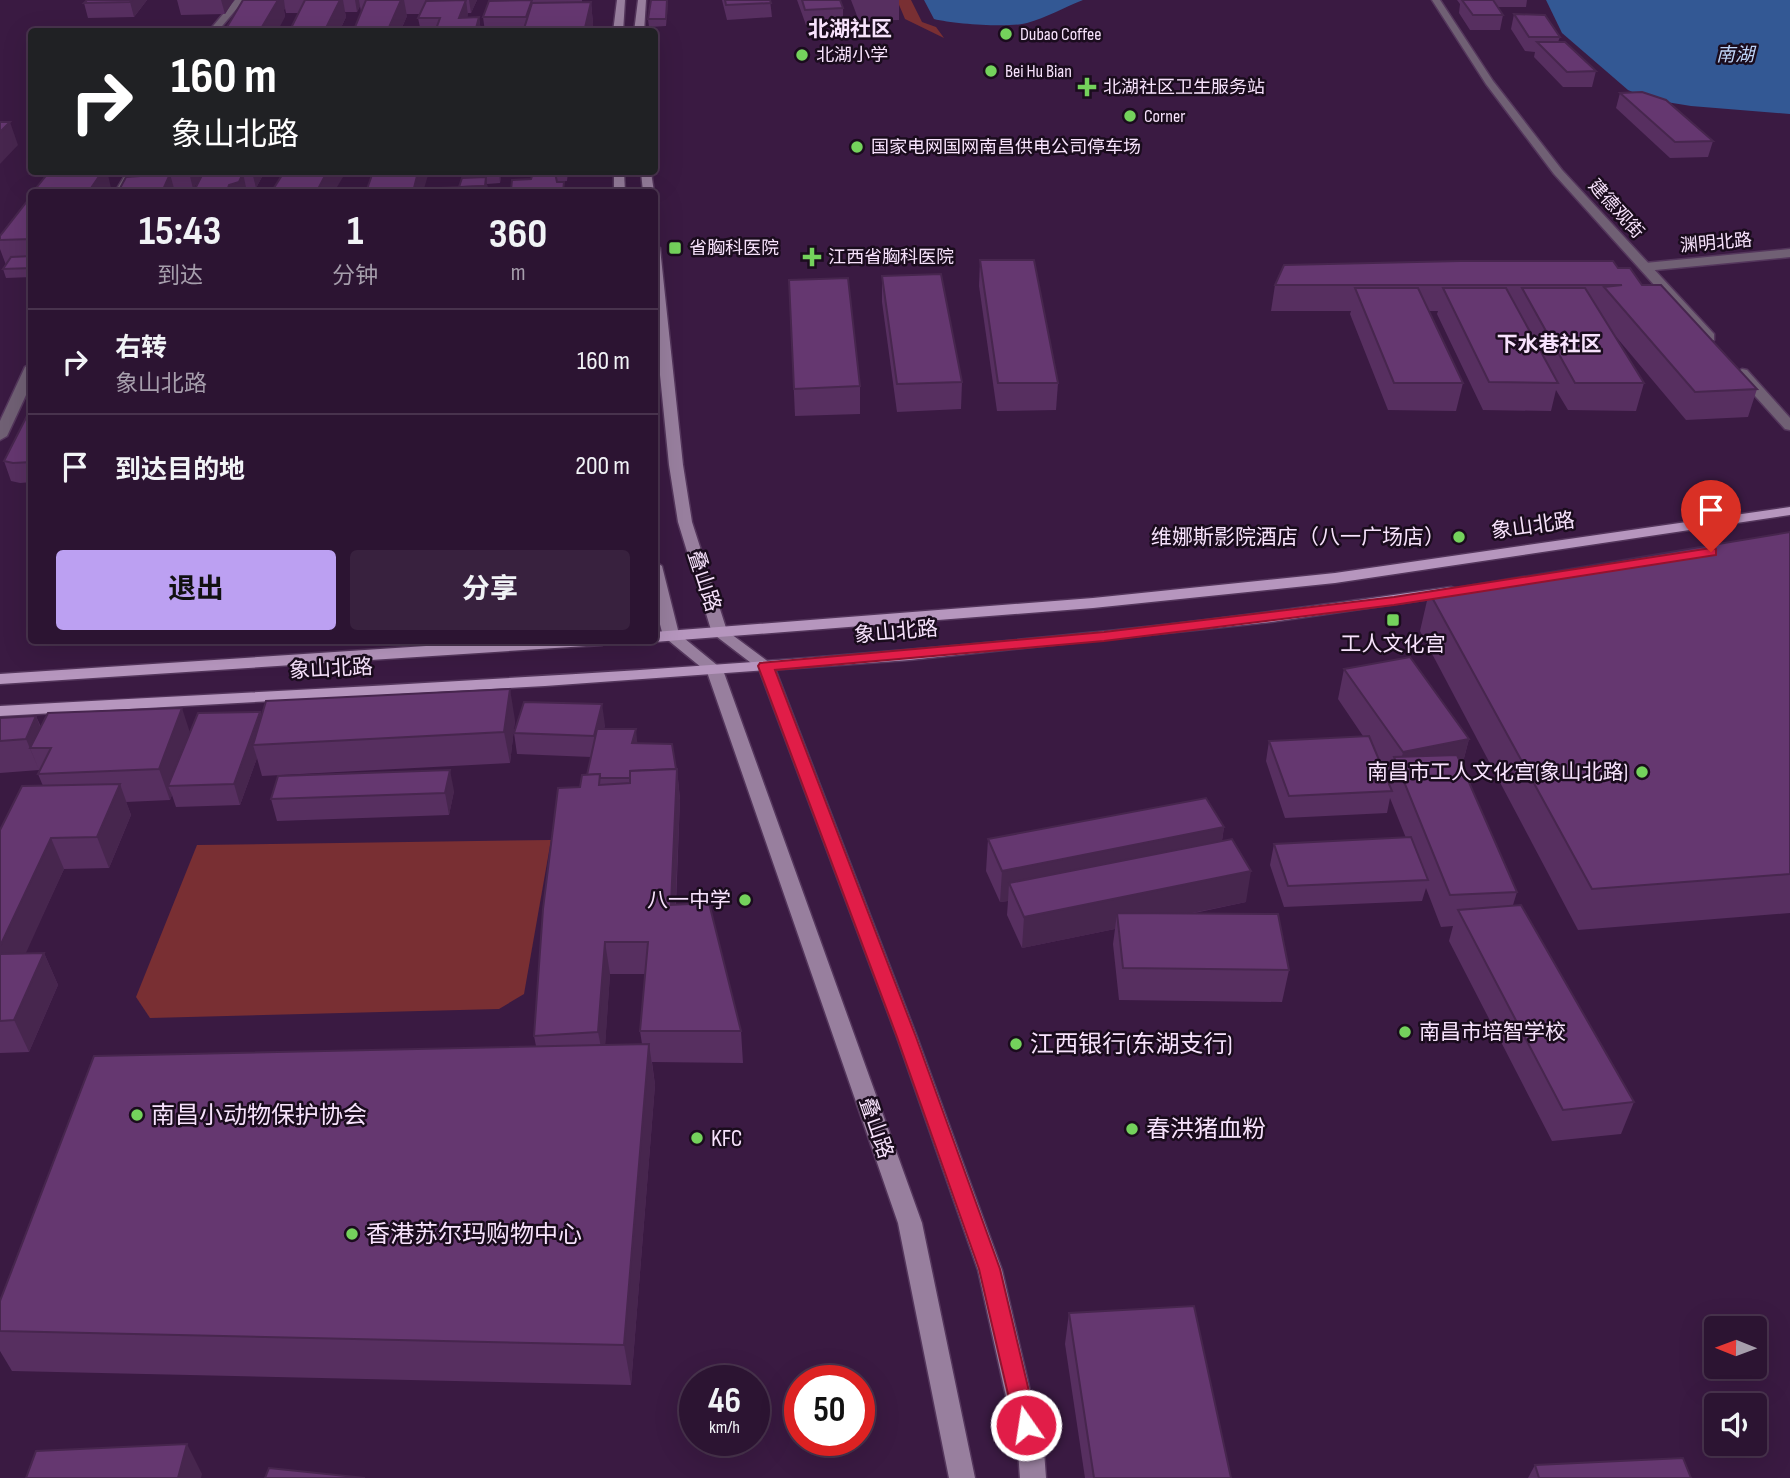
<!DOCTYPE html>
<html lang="zh">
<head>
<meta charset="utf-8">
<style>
  :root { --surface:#2c1432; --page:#38213e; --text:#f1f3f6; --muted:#a69eac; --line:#48334d; --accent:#bca0f2 }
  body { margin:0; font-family:"Sofia Sans Condensed","Noto Sans SC",sans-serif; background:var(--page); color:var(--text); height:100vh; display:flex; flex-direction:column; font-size:26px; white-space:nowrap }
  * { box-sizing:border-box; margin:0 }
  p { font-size:23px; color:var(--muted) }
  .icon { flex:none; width:38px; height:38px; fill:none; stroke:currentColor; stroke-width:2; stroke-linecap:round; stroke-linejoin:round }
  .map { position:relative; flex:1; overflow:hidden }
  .sheet { position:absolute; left:28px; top:189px; width:630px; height:455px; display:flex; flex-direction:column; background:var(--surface); border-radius:7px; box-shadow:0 7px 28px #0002,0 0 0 2px var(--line) }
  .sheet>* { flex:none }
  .hud { position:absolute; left:28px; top:28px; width:630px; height:147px; border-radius:7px; box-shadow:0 7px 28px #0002,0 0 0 2px var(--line); background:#202124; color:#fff; overflow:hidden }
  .needle { width:46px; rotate:271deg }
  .tools { position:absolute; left:1704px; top:1316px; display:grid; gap:14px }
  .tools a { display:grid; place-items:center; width:63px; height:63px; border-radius:7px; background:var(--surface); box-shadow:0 7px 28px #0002,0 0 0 2px var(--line); font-size:35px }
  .speed { position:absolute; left:679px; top:1365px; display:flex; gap:14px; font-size:35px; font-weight:700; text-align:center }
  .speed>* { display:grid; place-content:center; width:91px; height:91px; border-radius:50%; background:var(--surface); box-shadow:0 7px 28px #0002,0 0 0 2px var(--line); line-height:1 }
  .speed small { font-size:18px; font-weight:400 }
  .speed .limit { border:10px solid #d22; background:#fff; color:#111 }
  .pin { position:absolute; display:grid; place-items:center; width:60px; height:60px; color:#fff; margin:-72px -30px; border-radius:50% 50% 50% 0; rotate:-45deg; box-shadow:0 0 7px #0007 }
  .pin .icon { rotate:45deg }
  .me { position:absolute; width:77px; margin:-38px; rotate:347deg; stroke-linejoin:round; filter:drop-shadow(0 0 5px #0008) }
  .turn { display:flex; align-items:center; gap:24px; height:147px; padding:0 28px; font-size:32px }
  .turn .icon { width:91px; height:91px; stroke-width:2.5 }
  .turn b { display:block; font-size:49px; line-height:60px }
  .eta { display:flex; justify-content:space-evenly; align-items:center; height:119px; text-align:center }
  .eta b { font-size:42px; font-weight:700; line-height:49px }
  .button { display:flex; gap:14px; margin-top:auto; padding:14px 28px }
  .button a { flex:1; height:80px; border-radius:7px; background:var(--accent); color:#111; font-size:28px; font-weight:700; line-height:80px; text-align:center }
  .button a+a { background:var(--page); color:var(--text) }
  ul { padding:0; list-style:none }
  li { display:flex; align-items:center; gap:21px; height:105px; padding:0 28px; border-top:2px solid var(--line) }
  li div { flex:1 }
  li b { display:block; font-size:26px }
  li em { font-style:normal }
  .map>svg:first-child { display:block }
</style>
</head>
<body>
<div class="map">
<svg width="1790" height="1478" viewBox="0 0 1790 1478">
  <rect width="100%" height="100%" fill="#3a1a42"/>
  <g fill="#792f33">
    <path d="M897,0H911L922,22L936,27L944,38L905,19Z"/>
    <path d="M551,840L524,994L499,1009L150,1018L136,997L197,845Z"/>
  </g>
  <g fill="#335894">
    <path d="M924,0H1083C1065,7 1046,18 1027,23C1008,28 954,24 934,19Z"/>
    <path d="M1546,0H1790V114L1691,106L1648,99L1628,90L1562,33Z"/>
  </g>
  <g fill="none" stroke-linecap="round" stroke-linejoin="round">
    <g stroke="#54365c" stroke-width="3">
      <g id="minor">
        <path d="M235,0H244L217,32H208Z"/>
        <path d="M1432,0H1440L1493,81L1562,170L1714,334V340H1704L1554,174L1486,84Z"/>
        <path d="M127,172H137L125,192H115Z"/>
        <path d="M32,363V382L7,436L0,440V421L25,367Z"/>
        <path d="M1742,369L1747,370L1790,418V430L1785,429L1737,376L1735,373Z"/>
      </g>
    </g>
    <g stroke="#54365c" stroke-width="3">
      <path id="tertiary" d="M1790,249V257L1645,271L1639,267L1645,263Z"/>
    </g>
    <g stroke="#54365c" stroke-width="3">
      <g id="secondary">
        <path d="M617,0H625L623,32H613Z"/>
        <path d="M638,0H646L644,32H634Z"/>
        <path d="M614,172H624L625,192H614Z"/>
        <path d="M641,172H651L654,192H643Z"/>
        <path d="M654,245L660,248L683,465L692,522L727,631L774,666L917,1037L1002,1270L1044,1451L1046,1478H1020L1018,1451L978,1270L897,1037L759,669L712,633L678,522L669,465L654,315Z"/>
        <path d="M654,561L662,566L679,634L723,670L922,1223L975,1478H949L898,1223L707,672L663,636L654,601Z"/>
      </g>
    </g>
    <g stroke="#54365c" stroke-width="3">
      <g id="primary">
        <path d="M1790,507V515L1335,583L1093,608L654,642L648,640H654V632L1093,598L1335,573Z"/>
        <path d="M1451,587L1457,589L1459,592L1457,595L1271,622L909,660L545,686L0,716V706C363,686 726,670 1088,633C1209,621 1330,604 1451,587Z"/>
        <path d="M518,640H610L602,645L0,684V674Z"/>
      </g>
    </g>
    <use href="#minor" fill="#706074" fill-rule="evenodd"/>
    <use href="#tertiary" fill="#706074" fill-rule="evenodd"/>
    <use href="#secondary" fill="#987f9e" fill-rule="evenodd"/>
    <use href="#primary" fill="#b696be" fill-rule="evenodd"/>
  </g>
  <g fill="#572f60" fill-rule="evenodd">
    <path d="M147,0L134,17L88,18L84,3Z"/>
    <path d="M177,0H234L225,14L181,15Z"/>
    <path d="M243,0H477L471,13H468L467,18L479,17L481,32H421L418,18L420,14H406L407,16L400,32H353L361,12L360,6L357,12H345L346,17L339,32H289L299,13H286L285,8L284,10L285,17Z"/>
    <path d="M518,0H582V2H591L593,24L592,32H485L483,17Z"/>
    <path d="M668,0L666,26L649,27L648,19Z"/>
    <path d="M722,0H770L772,17L727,20Z"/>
    <path d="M797,0H840L843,8V23L806,25Z"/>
    <path d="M851,0H899V20L859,21Z"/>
    <path d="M1457,0H1527L1526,7H1497L1503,15L1500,30H1470L1459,13L1460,4Z"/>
    <path d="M1514,14L1560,37L1558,42L1596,71L1592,87H1563L1534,57L1535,52L1525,51L1511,29Z"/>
    <path d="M1620,93L1713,141L1708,157L1670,158L1616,108Z"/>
    <path d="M147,172H205L202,175L213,174V172H263V175L256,188H246L247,192H177L194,191L199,179L193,189H174L175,192H118L148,176Z"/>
    <path d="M284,172L334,192H272V191Z"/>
    <path d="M464,172H502L500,183L487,184L488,192H440L459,187L464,177Z"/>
    <path d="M531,172H568L567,181L557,182L566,192H511V190L531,179Z"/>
    <path d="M32,195V277L6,278L3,269L6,265L0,249V236Z"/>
    <path d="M980,260L1058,383L1056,410L997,411L979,286Z"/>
    <path d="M1618,268L1642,285L1757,389L1748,417L1686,420L1612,332L1644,383L1636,411L1568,410L1556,390L1551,411L1483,410L1437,314L1438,311H1429L1463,383L1456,411L1388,410L1350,314L1351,311H1271L1275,285Z"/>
    <path d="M882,276L962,382L961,409L897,412L882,302Z"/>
    <path d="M789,280L860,386V414L795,416Z"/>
    <path d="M32,406V482L20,483L11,481L4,461Z"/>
    <path d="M1790,532V913L1578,930L1420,631L1429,592Z"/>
    <path d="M1344,669L1469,739L1462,766L1517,892L1513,905L1634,1102L1621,1134L1552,1141L1449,941L1453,926L1441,927L1426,888L1422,901L1284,907L1270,865L1274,844L1406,838L1390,798L1387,813L1285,818L1266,761L1269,741L1363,736L1338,699ZM1378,758L1390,774L1388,782Z"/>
    <path d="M260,712L262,716L515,720L510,763L262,776L257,758L240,805L176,807L172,795L170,800L126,802L131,815L109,868L64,869L25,953H44L58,985L29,1052L0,1053V830L43,786L38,774L40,771L39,770L0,773V718L36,716L41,727L190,732Z"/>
    <path d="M605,725L604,729L637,743L677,769L680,799L676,905L741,1031L743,1063L652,1062L655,1085L631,1385L12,1371L0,1351V1301L536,1046L534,1036L580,787L587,775L591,757L517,754L514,733ZM610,974H645L640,1031L642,1044L605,1045Z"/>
    <path d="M454,791L449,815L277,821L271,799Z"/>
    <path d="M1224,827L1222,841L1246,902L1190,914L1289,970L1282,1002L1119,1000L1113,944L1115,929L1022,948L1007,915L1008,901L1000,902L986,871L988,839Z"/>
    <path d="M1069,1313L1231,1478H1085L1065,1344Z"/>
    <path d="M1535,1465L1691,1478H1528Z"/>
  </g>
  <g fill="#47264e">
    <path d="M132,0H147L134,17L130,2Z"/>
    <path d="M221,0H234L225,14Z"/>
    <path d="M278,0H284L285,8L284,10L285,17L277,32H259Z"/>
    <path d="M340,0H343L346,17L339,32H324Z"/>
    <path d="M355,0H359L360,6L357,12Z"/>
    <path d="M401,0H404L407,16L400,32H387Z"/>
    <path d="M466,0L468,15L462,32L459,18Z"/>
    <path d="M469,0H477L471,13Z"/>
    <path d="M668,0V5L666,26V19Z"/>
    <path d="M591,2L593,24L592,32H584Z"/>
    <path d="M479,17L481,32H475Z"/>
    <path d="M10,122L18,145L0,164V132Z"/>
    <path d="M100,172H110L108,175L112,192H89V191Z"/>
    <path d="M189,172H205L193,189Z"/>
    <path d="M252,172H263V175L256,188Z"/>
    <path d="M327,172H346L334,192H317V191Z"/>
    <path d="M418,172H429L423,192H413Z"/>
    <path d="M499,172H502L500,183Z"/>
    <path d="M243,173L247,192H227L229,185Z"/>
    <path d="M170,174L175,192H162Z"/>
    <path d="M486,177L488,192H484Z"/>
    <path d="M510,689L515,720L510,763L504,732Z"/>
    <path d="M602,704L605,725L597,757L594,736Z"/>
    <path d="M182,708L192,739L168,786L172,795L170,800L159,769Z"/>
    <path d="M260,712L266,732L253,745L257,758L240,805L234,784Z"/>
    <path d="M36,716L48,747L30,748L39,770L26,739Z"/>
    <path d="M636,729L638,750L632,743Z"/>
    <path d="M1469,739L1461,769L1399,770L1403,752Z"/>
    <path d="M677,769L680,800L674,936L671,905Z"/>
    <path d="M450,770L454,791L449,815L445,793Z"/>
    <path d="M120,784L131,815L109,868L97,837Z"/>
    <path d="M1224,827L1219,859L1009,883L1008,901L1000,902L1002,871Z"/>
    <path d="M51,838L64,869L11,986L0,963V946Z"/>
    <path d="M1251,871L1246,902L1118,928L1117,913L1115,929L1022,948L1024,917Z"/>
    <path d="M605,942L610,974L604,1063L598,1032Z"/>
    <path d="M44,953L58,985L29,1052L14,1020Z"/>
    <path d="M649,1044L655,1085L631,1385L624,1345Z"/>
    <path d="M187,1444L202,1474L201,1478H178Z"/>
  </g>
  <g fill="#653770" stroke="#47264e" stroke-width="2">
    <path d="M87,0H132L130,2L84,3Z"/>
    <path d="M243,0H278L259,32H224Z"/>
    <path d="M305,0H340L324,32H289Z"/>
    <path d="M366,0H401L387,32H353Z"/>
    <path d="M466,0L459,18L479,17L475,32H435L440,18H418L426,1Z"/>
    <path d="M532,0L526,17H483L489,1Z"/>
    <path d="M651,0H667L666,19H648Z"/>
    <path d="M725,0H770L771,3L726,5Z"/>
    <path d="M802,0H840L843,8L805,10Z"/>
    <path d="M1462,0H1493L1503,15H1473Z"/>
    <path d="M591,2L584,32H523L532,3Z"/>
    <path d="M1514,14L1545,15L1560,37H1529Z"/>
    <path d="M1537,42H1565L1596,71L1567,72Z"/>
    <path d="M1642,92L1666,100L1713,141L1675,142L1620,93Z"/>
    <path d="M0,122H10L0,132Z"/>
    <path d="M49,172H102L89,191H81L80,192H33Z"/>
    <path d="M284,172H327L317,191H272Z"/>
    <path d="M373,172H418L413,192H366Z"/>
    <path d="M243,173L239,182L229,185L227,191L177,192L194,191L202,175Z"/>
    <path d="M533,173H555L557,182H564L563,192L562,188L511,190L512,180L531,179Z"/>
    <path d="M170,174L162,192H118L126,177Z"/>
    <path d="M486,177L485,186L459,187L462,178Z"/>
    <path d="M486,186L485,192H440L441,188Z"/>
    <path d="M562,188L561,192H514V190Z"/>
    <path d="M32,195V239L0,240V236Z"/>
    <path d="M32,256V268L3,269L11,257Z"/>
    <path d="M980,260H1034L1058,383H998Z"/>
    <path d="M1460,261H1613L1618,268H1630L1642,285H1661L1757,389L1695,392L1604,287L1622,285H1275L1284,265Z"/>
    <path d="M941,274L962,382L897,384L882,276Z"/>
    <path d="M848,278L860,386L794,389L789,280Z"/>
    <path d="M1355,288H1418L1463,383H1394Z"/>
    <path d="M1443,288H1506L1558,383L1489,382Z"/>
    <path d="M1522,288H1585L1644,383H1575Z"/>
    <path d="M32,406V462L13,463L4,461Z"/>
    <path d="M1790,532V874L1592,889L1429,592Z"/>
    <path d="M1410,657L1469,739L1403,752L1344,669Z"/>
    <path d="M510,689L504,732L253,745L266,701Z"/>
    <path d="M524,702L602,704L594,736L514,733Z"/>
    <path d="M182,708L159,769L38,774L51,748H30L48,713Z"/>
    <path d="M260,712L234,784L168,786L198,713Z"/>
    <path d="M36,716L26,739L0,741V718Z"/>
    <path d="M597,729H636L632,743L672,744L676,769L630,771V778H600V774L587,775Z"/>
    <path d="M1369,736L1392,791L1289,796L1269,741Z"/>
    <path d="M1457,755L1517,892L1450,895L1394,757Z"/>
    <path d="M677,769L671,905L709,903L741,1031H640L648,942H605L598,1032L534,1036L543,909L558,788L580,787L582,775L600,774L599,785L630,783V771Z"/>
    <path d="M450,770L445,793L271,799L278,776Z"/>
    <path d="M120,784L97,837L51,838L0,946V830L22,786Z"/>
    <path d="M1206,798L1224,827L1002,871L988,839Z"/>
    <path d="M1411,837L1428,880L1288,886L1274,844Z"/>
    <path d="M1232,839L1251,871L1024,917L1009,883Z"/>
    <path d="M1521,905L1634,1102L1563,1110L1458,910Z"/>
    <path d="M1117,913L1278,914L1289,970L1123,968Z"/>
    <path d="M44,953L14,1020L0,1021V954Z"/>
    <path d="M649,1044L624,1345L0,1331V1301L94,1056Z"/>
    <path d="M1194,1306L1231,1478H1094L1069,1313Z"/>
    <path d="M187,1444L178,1478H26L36,1451Z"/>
    <path d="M1683,1458L1691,1478H1539L1535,1465Z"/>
    <path d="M269,1468L365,1478H265Z"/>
  </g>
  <path fill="#e11d48" stroke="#92132f" stroke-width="2" d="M1711,548L1716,549V555L1394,605L1104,641L775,670L916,1037L1000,1269L1037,1425L1034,1433L1026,1436L1017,1433L979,1269L897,1037L758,666L760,663L1104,632L1394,597Z"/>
  <g fill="#74d25c" stroke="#1a0c1d" stroke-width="2.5">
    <circle cx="1006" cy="34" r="7"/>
    <circle cx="802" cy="55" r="7"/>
    <circle cx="991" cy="71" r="7"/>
    <path d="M1083.5 76.5h7v7h7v7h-7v7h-7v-7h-7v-7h7z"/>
    <circle cx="1130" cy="116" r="7"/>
    <circle cx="857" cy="147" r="7"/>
    <rect x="668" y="241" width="14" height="14" rx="3.5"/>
    <path d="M808.5 246.5h7v7h7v7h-7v7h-7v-7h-7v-7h7z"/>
    <circle cx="1459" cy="537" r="7"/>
    <rect x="1386" y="613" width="14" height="14" rx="3.5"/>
    <circle cx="1642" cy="772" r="7"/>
    <circle cx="745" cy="900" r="7"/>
    <circle cx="1405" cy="1032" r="7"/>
    <circle cx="1016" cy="1044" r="7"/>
    <circle cx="137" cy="1115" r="7"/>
    <circle cx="1132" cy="1129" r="7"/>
    <circle cx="697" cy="1138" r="7"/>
    <circle cx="352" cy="1234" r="7"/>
  </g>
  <g text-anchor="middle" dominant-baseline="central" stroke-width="5" stroke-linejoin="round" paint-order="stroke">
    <g font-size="18" fill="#f7e2fc" stroke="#1a0c1d" text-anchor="start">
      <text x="1020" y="34">Dubao Coffee</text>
      <text x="816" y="55">北湖小学</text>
      <text x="1005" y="71">Bei Hu Bian</text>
      <text x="1103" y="87">北湖社区卫生服务站</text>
      <text x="1144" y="116">Corner</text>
      <text x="871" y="147">国家电网国网南昌供电公司停车场</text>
      <text x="689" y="248">省胸科医院</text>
      <text x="828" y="257">江西省胸科医院</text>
    </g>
    <g font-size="18" fill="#f7e2fc" stroke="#1a0c1d">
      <text transform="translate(1616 209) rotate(48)">建德观街</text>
      <text transform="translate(1716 243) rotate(-5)">渊明北路</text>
    </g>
    <g font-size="19" font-style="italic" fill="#bed4f7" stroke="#1a0c1d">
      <text x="1735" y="55">南湖</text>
    </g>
    <g font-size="21" font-weight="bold" fill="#f7e2fc" stroke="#1a0c1d">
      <text x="850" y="29">北湖社区</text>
      <text x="1549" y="344">下水巷社区</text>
    </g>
    <g font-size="21" fill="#f7e2fc" stroke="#1a0c1d">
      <text transform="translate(1533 526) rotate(-8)">象山北路</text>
      <text transform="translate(704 581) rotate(72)">叠山路</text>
      <text transform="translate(896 632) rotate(-5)">象山北路</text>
      <text transform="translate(331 669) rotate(-3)">象山北路</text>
      <text transform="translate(876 1128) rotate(71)">叠山路</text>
    </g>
    <g font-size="21" fill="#f7e2fc" stroke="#1a0c1d" text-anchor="end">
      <text x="1445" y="537">维娜斯影院酒店（八一广场店）</text>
      <text x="1393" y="644" text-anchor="middle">工人文化宫</text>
      <text x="1628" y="772">南昌市工人文化宫(象山北路)</text>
      <text x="731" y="900">八一中学</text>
      <text x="1419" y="1032" text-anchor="start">南昌市培智学校</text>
    </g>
    <g font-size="24" fill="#f7e2fc" stroke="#1a0c1d" text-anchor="start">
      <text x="1030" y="1044">江西银行(东湖支行)</text>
      <text x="151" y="1115">南昌小动物保护协会</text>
      <text x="1146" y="1129">春洪猪血粉</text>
      <text x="711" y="1138">KFC</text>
      <text x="366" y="1234">香港苏尔玛购物中心</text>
    </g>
  </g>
</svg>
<div class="tools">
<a><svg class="needle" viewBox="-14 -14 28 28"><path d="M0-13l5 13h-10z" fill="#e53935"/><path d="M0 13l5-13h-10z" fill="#a69eac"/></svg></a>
<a><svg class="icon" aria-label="sound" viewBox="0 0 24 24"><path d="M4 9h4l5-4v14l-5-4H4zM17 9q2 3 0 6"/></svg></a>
</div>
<div class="speed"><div>46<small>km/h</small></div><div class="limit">50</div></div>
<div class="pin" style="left:1711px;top:552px;background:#d93025"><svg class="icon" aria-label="arrive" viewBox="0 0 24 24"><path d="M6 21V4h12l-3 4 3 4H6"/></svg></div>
<svg class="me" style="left:1026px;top:1425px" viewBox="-20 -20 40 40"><circle r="17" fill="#e11d48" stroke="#fff" stroke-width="3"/><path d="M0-11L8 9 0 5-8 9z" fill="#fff"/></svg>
<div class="hud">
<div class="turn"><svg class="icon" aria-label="right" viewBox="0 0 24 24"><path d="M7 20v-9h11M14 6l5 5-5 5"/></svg><div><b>160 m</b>象山北路</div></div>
</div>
<section class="sheet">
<div class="eta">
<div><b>15:43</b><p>到达</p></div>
<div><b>1</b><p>分钟</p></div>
<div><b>360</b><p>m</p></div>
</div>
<ul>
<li><svg class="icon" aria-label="right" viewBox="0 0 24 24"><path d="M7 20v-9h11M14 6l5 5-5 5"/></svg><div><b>右转</b><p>象山北路</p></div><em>160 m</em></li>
<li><svg class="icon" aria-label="arrive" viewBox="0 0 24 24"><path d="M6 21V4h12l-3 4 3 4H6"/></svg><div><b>到达目的地</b></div><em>200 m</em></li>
</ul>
<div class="button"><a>退出</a><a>分享</a></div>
</section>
</div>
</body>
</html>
